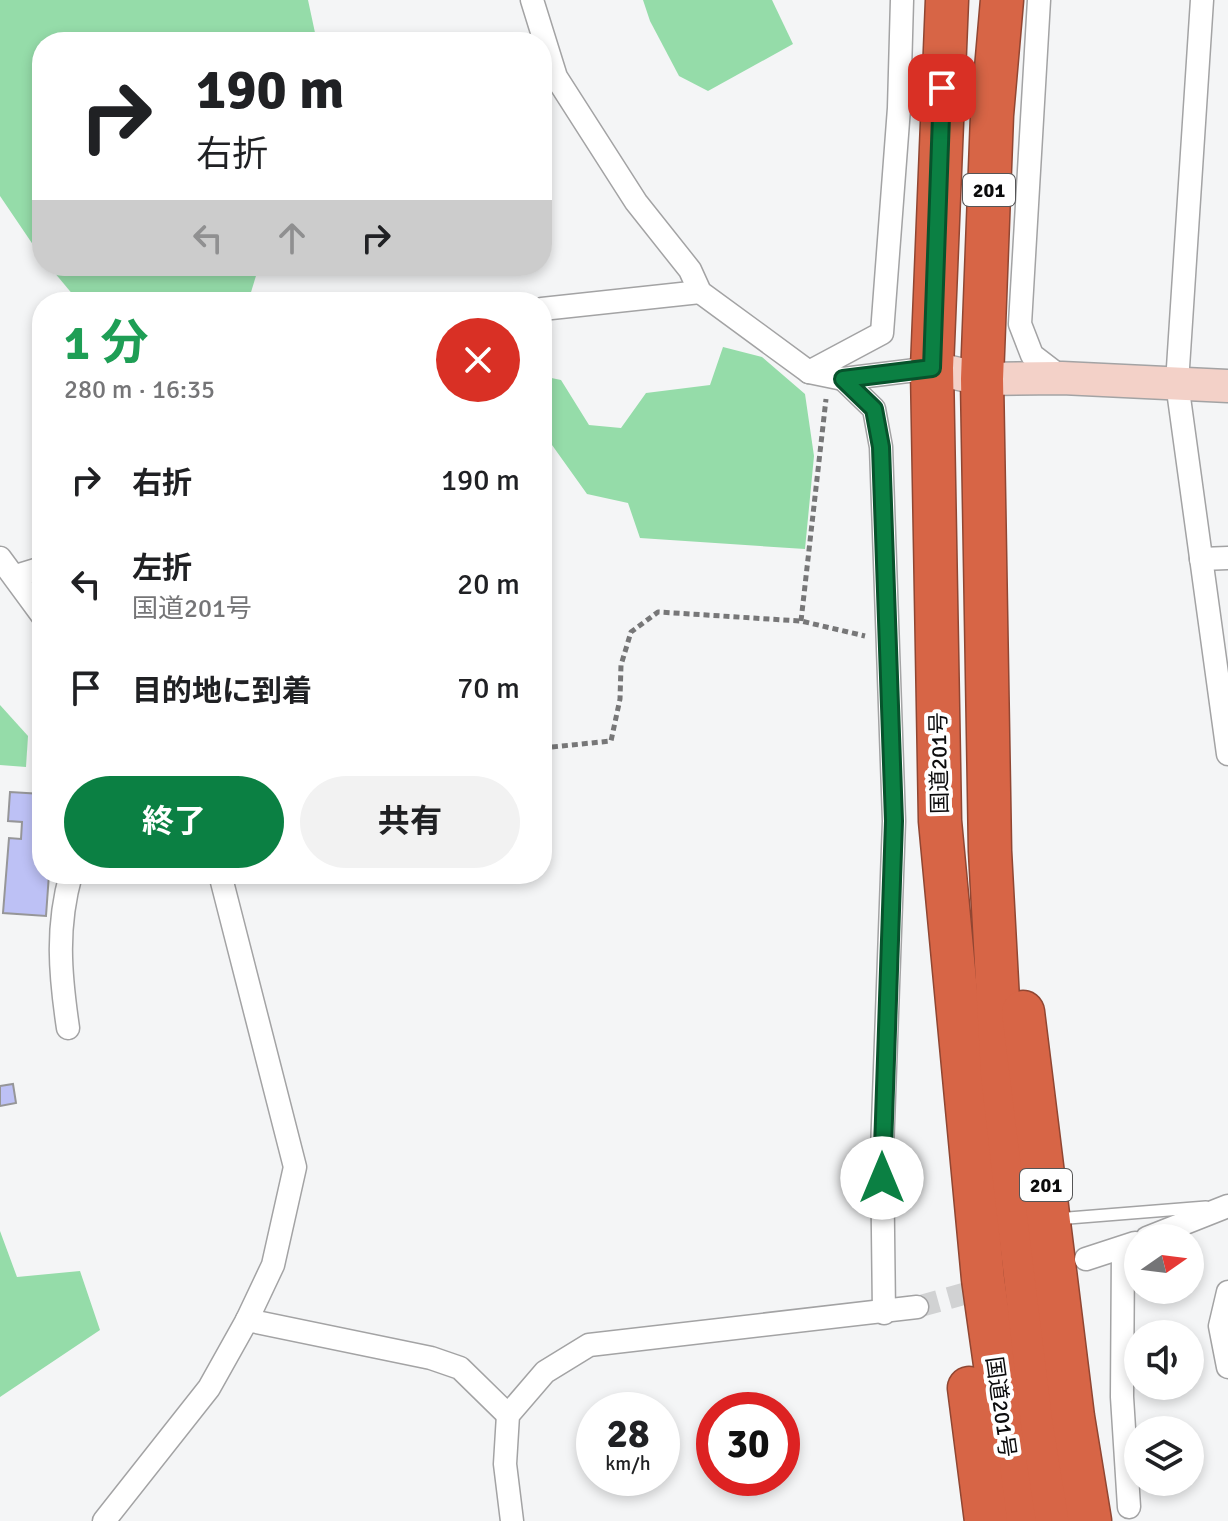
<!DOCTYPE html>
<html lang="ja">
<head>
<meta charset="utf-8">
<style>
  :root { --surface:#fff; --page:#f2f2f2; --text:#202124; --muted:#757577; --accent:#0b8043 }
  body { margin:0; font-family:Signika,"Noto Sans JP",sans-serif; background:var(--page); color:var(--text); height:100vh; display:flex; flex-direction:column; font-size:30px; white-space:nowrap }
  * { box-sizing:border-box; margin:0 }
  p { font-size:26px; color:var(--muted) }
  .icon { flex:none; width:44px; height:44px; fill:none; stroke:currentColor; stroke-width:2; stroke-linecap:round; stroke-linejoin:round }
  .map { position:relative; flex:1; overflow:hidden }
  .details { position:absolute; left:32px; top:292px; width:520px; height:592px; display:flex; flex-direction:column; background:var(--surface); border-radius:32px; box-shadow:0 4px 12px #0003 }
  .details>* { flex:none }
  .top-card { position:absolute; left:32px; top:32px; width:520px; height:244px; border-radius:32px; box-shadow:0 4px 12px #0003; background:#fff; color:var(--text); overflow:hidden }
  .needle { width:52px; rotate:76deg }
  .fabs { position:absolute; left:1124px; top:1224px; display:grid; gap:16px }
  .fabs a { display:grid; place-items:center; width:80px; height:80px; border-radius:50%; background:var(--surface); box-shadow:0 4px 12px #0003; font-size:40px }
  .speed { position:absolute; left:576px; top:1392px; display:flex; gap:16px; font-size:40px; font-weight:700; text-align:center }
  .speed>* { display:grid; place-content:center; width:104px; height:104px; border-radius:50%; background:var(--surface); box-shadow:0 4px 12px #0003; line-height:1 }
  .speed small { font-size:20px; font-weight:400 }
  .speed .limit { border:12px solid #d22; background:#fff; color:#111 }
  .pin { position:absolute; display:grid; place-items:center; width:68px; height:68px; color:#fff; margin:-34px; border-radius:16px; box-shadow:0 4px 12px #0006 }
  .me { position:absolute; width:88px; margin:-44px; rotate:0deg; stroke-linejoin:round; filter:drop-shadow(0 0 6px #0008) }
  .turn { display:flex; align-items:center; gap:28px; height:168px; padding:0 32px; font-size:36px }
  .turn .icon { width:104px; height:104px; stroke-width:2.5 }
  .turn b { display:block; font-size:56px; line-height:68px }
  .lanes { display:flex; align-items:center; height:76px; padding:0 32px; background:#0003; justify-content:center; gap:40px; direction:ltr }
  .lanes .off { opacity:.35 }
  .round { display:grid; place-items:center; flex:none; width:84px; height:84px; border-radius:42px; background:var(--page) }
  .overview { display:flex; align-items:center; justify-content:space-between; height:136px; padding:0 32px }
  h1 { font-size:48px; font-weight:700; line-height:60px; color:#1e9e55 }
  .action { display:flex; gap:16px; margin-top:auto; padding:16px 32px }
  .action a { flex:1; height:92px; border-radius:48px; background:var(--accent); color:#fff; font-size:32px; font-weight:700; line-height:92px; text-align:center }
  .action a+a { background:var(--page); color:var(--text) }
  ul { padding:0; list-style:none }
  li { display:flex; align-items:center; gap:24px; height:104px; padding:0 32px }
  li div { flex:1 }
  li b { display:block; font-size:30px }
  li em { font-style:normal }
  .map>svg:first-child { display:block }
</style>
</head>
<body>
<div class="map">
<svg width="1228" height="1521" viewBox="0 0 1228 1521">
  <rect width="100%" height="100%" fill="#f4f5f6"/>
  <g fill="#95dca9">
    <path d="M0,0H308L317,42H42V258L0,196Z"/>
    <path d="M643,0H772L793,44L708,91L679,76L650,21Z"/>
    <path d="M49,266H259L248,302H79Z"/>
    <path d="M723,347L762,357L805,394L814,456L805,549L640,538L628,503L587,494L542,431V376L561,380L589,425L621,428L646,393L710,385Z"/>
    <path d="M0,705L28,736L26,767L0,765Z"/>
    <path d="M0,1231L17,1277L80,1271L100,1330L0,1397Z"/>
  </g>
  <g fill="#bdc1f5" stroke="#969698" stroke-width="2">
    <path d="M10,792L42,794V874H49L46,916L3,913L9,838L21,839L22,822L8,821Z"/>
    <path d="M13,1084L16,1103L0,1106V1086Z"/>
  </g>
  <g fill="none" stroke-linecap="round" stroke-linejoin="round">
    <path stroke="#d1d2d3" stroke-width="22" stroke-dasharray="22 11" stroke-linecap="butt" d="M917,1307L992,1286"/>
    <g stroke="#a3a3a4" stroke-width="14">
      <path id="lane" d="M1056,1219L1206,1207"/>
    </g>
    <g stroke="#a3a3a4" stroke-width="25">
      <g id="street">
        <path d="M532,0L556,77L636,202L690,270L700,292L809,372L843,379L932,368"/>
        <path d="M1039,0L1020,324L1032,355L1062,378"/>
        <path d="M1202,0L1177,383L1228,754"/>
        <path d="M542,309L700,292"/>
        <path d="M809,372L882,333L899,108L902,0"/>
        <path d="M843,379L874,409L881,447L894,821L882,1151L884,1313"/>
        <path d="M0,558L42,615"/>
        <path d="M1201,559L1228,558"/>
        <path d="M16,576L42,568"/>
        <path d="M68,1028C60,974 56,927 71,874"/>
        <path d="M1147,1238L1228,1206"/>
        <path d="M1123,1248L1122,1397L1129,1507"/>
        <path d="M1086,1259L1135,1243"/>
        <path d="M1228,1292L1220,1326L1228,1367"/>
        <path d="M247,1320L431,1358L460,1368L508,1415"/>
        <path d="M104,1521L209,1388L247,1320L273,1265L295,1167L220,874"/>
        <path d="M512,1521L505,1464L508,1415L545,1372L589,1345L917,1307"/>
      </g>
    </g>
    <g stroke="#a3a3a4" stroke-width="35">
      <path id="secondary" d="M932,368L982,379L1062,378L1228,386"/>
    </g>
    <g stroke="#904632" stroke-width="45">
      <g id="highway">
        <path d="M947,0L932,368L940,821L983,1279L1017,1521"/>
        <path d="M1002,0L992,115L982,379L990,851L1002,1075L1042,1423L1057,1521"/>
        <path d="M1023,1012L1073,1417L1090,1521"/>
        <path d="M969,1388L986,1521"/>
      </g>
    </g>
    <g stroke="#777778" stroke-width="5" stroke-dasharray="6 4" stroke-linecap="butt">
      <path d="M801,621L826,399"/>
      <path d="M542,748L611,741L620,699L621,665L631,632L658,612L801,621L865,636"/>
    </g>
    <use href="#lane" stroke="#fff" stroke-width="11"/>
    <use href="#street" stroke="#fff" stroke-width="22"/>
    <use href="#secondary" stroke="#f3d1c8" stroke-width="32"/>
    <use href="#highway" stroke="#d76546" stroke-width="42"/>
  </g>
  <g fill="none" stroke-linecap="round" stroke-linejoin="round">
    <g stroke="#07532c" stroke-width="20">
      <path id="route" d="M882,1178L894,821L881,447L874,409L843,379L932,368L942,88"/>
    </g>
    <use href="#route" stroke="#0b8043" stroke-width="14"/>
  </g>
  <g text-anchor="middle" dominant-baseline="central" stroke-width="8" stroke-linejoin="round" paint-order="stroke">
    <g fill="#fff" stroke="#555556" stroke-width="2">
      <rect x="963" y="174" width="52" height="32" rx="6"/>
      <rect x="1020" y="1169" width="52" height="32" rx="6"/>
    </g>
    <g font-size="20" font-weight="bold" fill="#0c0c0d">
      <text x="989" y="190">201</text>
      <text x="1046" y="1185">201</text>
    </g>
    <g font-size="22" fill="#0c0c0d" stroke="#fff">
      <text transform="translate(939 763) rotate(-91)">国道201号</text>
      <text transform="translate(1001 1407) rotate(82)">国道201号</text>
    </g>
  </g>
</svg>
<div class="fabs">
<a><svg class="needle" viewBox="-14 -14 28 28"><path d="M0-13l5 13h-10z" fill="#e53935"/><path d="M0 13l5-13h-10z" fill="#757577"/></svg></a>
<a><svg class="icon" aria-label="sound" viewBox="0 0 24 24"><path d="M4 9h4l5-4v14l-5-4H4zM17 9q2 3 0 6"/></svg></a>
<a><svg class="icon" aria-label="layers" viewBox="0 0 24 24"><path d="M12 4l9 5-9 5-9-5zM3 14l9 5 9-5"/></svg></a>
</div>
<div class="speed"><div>28<small>km/h</small></div><div class="limit">30</div></div>
<div class="pin" style="left:942px;top:88px;background:#d93025"><svg class="icon" aria-label="arrive" viewBox="0 0 24 24"><path d="M6 21V4h12l-3 4 3 4H6"/></svg></div>
<svg class="me" style="left:882px;top:1178px" viewBox="-20 -20 40 40"><circle r="19" fill="#fff"/><path d="M0-13L10 11 0 6-10 11z" fill="#0b8043"/></svg>
<div class="top-card">
<div class="turn"><svg class="icon" aria-label="right" viewBox="0 0 24 24"><path d="M7 20v-9h11M14 6l5 5-5 5"/></svg><div><b>190 m</b>右折</div></div>
<div class="lanes"><svg class="icon off" aria-label="left" viewBox="0 0 24 24"><path d="M17 20v-9H6M10 6l-5 5 5 5"/></svg><svg class="icon off" aria-label="ahead" viewBox="0 0 24 24"><path d="M12 20V5M6 11l6-6 6 6"/></svg><svg class="icon" aria-label="right" viewBox="0 0 24 24"><path d="M7 20v-9h11M14 6l5 5-5 5"/></svg></div>
</div>
<section class="details">
<div class="overview"><div><h1>1 分</h1><p>280 m · 16:35</p></div><a class="round" style="background:#d93025;color:#fff"><svg class="icon" aria-label="close" viewBox="0 0 24 24"><path d="M6 6l12 12M18 6L6 18"/></svg></a></div>
<ul>
<li><svg class="icon" aria-label="right" viewBox="0 0 24 24"><path d="M7 20v-9h11M14 6l5 5-5 5"/></svg><div><b>右折</b></div><em>190 m</em></li>
<li><svg class="icon" aria-label="left" viewBox="0 0 24 24"><path d="M17 20v-9H6M10 6l-5 5 5 5"/></svg><div><b>左折</b><p>国道201号</p></div><em>20 m</em></li>
<li><svg class="icon" aria-label="arrive" viewBox="0 0 24 24"><path d="M6 21V4h12l-3 4 3 4H6"/></svg><div><b>目的地に到着</b></div><em>70 m</em></li>
</ul>
<div class="action"><a>終了</a><a>共有</a></div>
</section>
</div>
</body>
</html>
